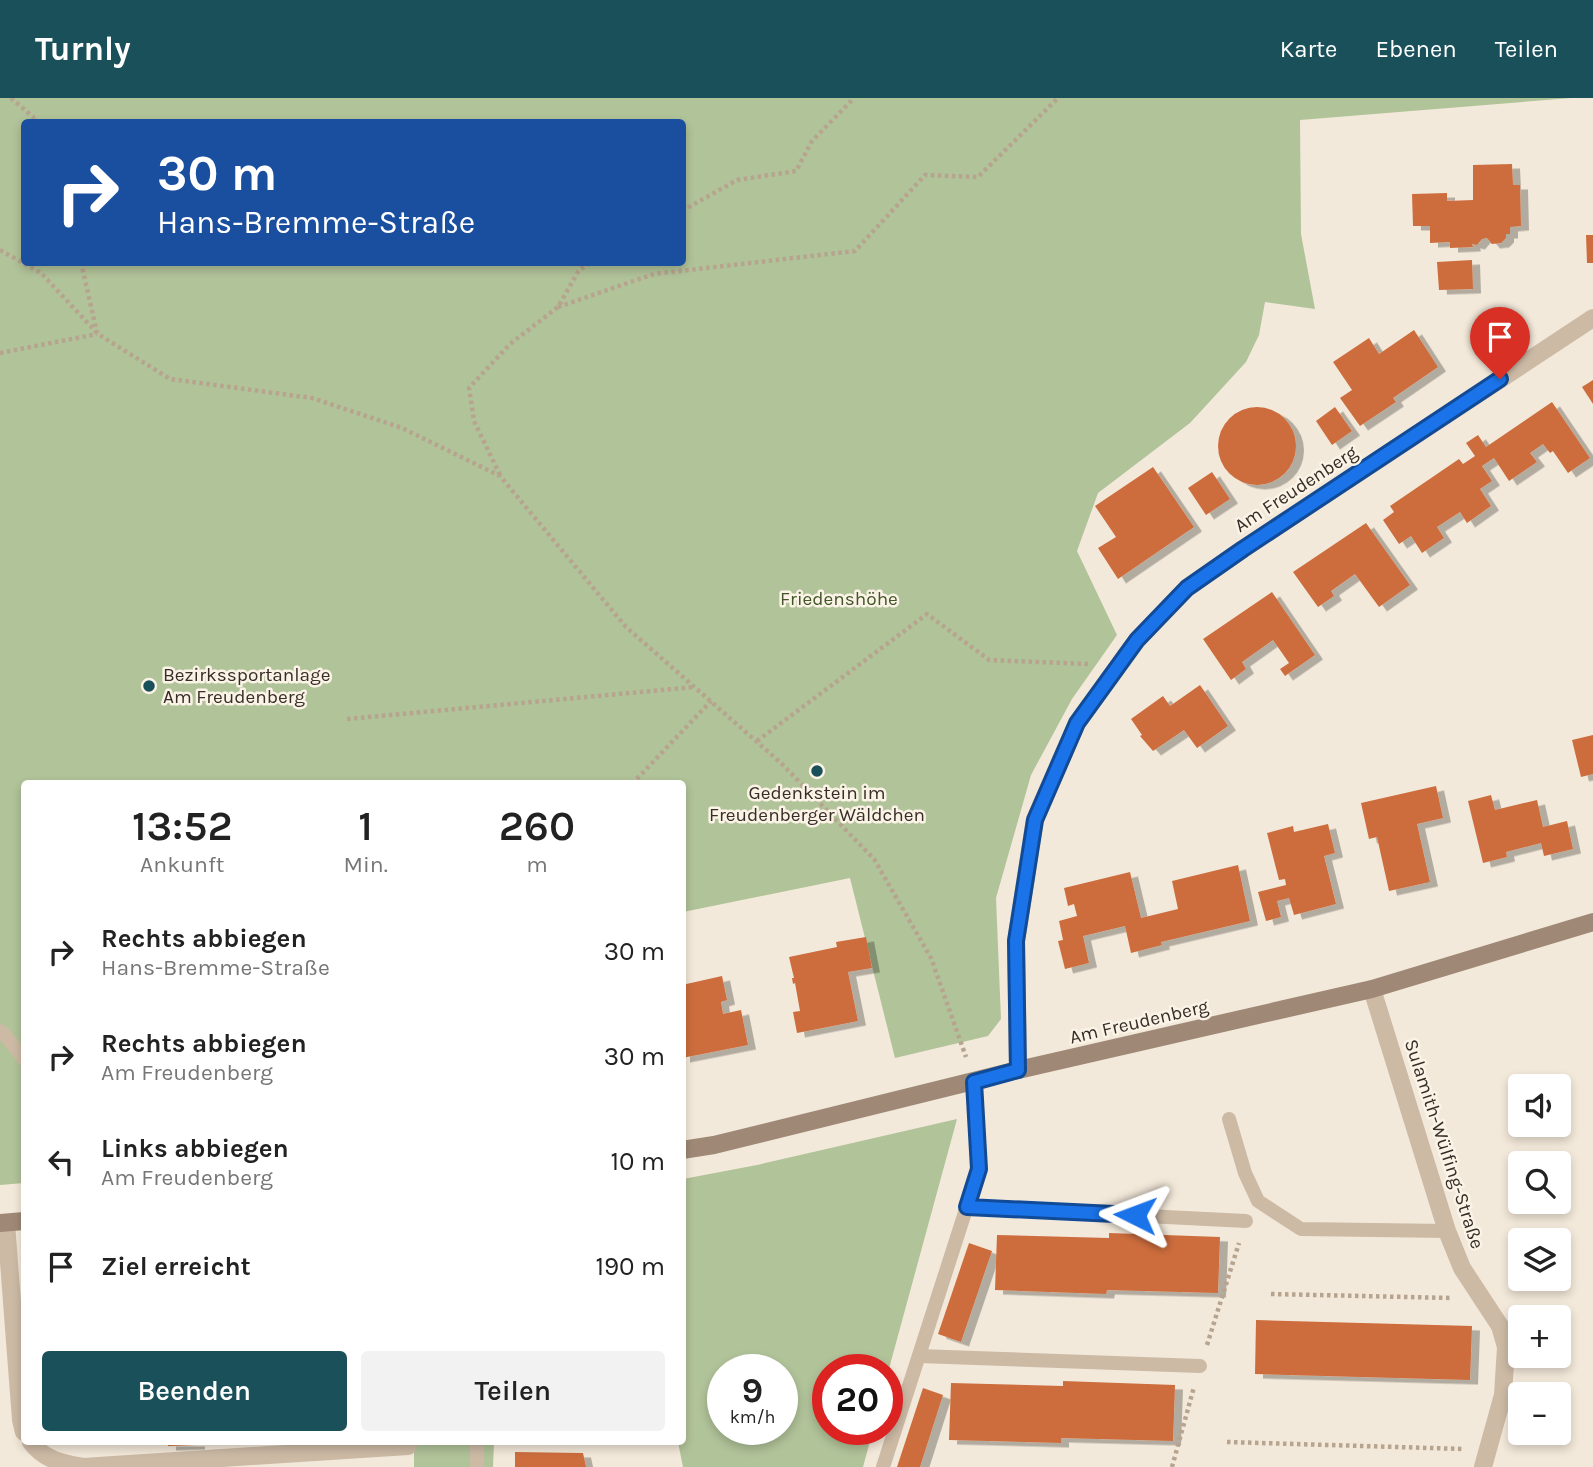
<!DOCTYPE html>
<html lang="de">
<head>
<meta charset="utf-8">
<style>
  :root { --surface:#fff; --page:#f2f2f2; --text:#222; --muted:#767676; --accent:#1a505a }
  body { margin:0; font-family:Karla,sans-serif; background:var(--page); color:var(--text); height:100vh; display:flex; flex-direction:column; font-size:26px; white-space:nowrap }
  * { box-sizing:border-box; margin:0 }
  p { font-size:23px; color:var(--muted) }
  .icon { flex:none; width:38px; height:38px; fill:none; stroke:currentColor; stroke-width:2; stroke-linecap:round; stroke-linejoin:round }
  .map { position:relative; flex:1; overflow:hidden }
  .panel { position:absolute; left:21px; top:682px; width:665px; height:665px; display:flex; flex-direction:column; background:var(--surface); border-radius:7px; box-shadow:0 4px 10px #0003 }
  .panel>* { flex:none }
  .guide { position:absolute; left:21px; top:21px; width:665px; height:147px; border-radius:7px; box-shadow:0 4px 10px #0003; background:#1a4fa0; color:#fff; overflow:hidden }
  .tools { position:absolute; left:1508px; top:976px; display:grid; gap:14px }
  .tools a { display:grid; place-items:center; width:63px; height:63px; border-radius:7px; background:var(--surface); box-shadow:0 4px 10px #0003; font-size:35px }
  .speed { position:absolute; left:707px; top:1256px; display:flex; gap:14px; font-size:35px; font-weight:700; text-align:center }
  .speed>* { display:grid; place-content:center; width:91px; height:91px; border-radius:50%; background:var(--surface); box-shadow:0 4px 10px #0003; line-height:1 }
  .speed small { font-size:18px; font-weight:400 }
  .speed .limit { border:10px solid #d22; background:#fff; color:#111 }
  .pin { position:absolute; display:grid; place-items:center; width:60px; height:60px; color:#fff; margin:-72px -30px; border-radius:50% 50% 50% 0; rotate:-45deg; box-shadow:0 0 7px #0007 }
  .pin .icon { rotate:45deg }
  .me { position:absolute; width:77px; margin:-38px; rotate:273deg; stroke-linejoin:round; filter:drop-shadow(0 0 5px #0008) }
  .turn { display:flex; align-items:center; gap:24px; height:147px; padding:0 21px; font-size:32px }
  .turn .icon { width:91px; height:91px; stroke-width:2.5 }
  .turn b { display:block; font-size:49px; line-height:60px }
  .eta { display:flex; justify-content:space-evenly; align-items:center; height:119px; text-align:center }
  .eta b { font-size:42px; font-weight:600; line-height:49px }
  .primary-button { display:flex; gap:14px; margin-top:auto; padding:14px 21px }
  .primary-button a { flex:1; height:80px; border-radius:7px; background:var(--accent); color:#fff; font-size:28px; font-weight:600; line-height:80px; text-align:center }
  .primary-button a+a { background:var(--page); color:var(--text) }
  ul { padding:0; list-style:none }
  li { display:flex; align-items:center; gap:21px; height:105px; padding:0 21px }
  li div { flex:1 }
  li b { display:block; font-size:26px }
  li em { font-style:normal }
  header { display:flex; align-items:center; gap:42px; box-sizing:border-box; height:98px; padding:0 35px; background:var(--accent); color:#fff }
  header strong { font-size:33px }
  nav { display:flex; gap:38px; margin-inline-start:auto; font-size:24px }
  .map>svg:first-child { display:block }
</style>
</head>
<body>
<header>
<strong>Turnly</strong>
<nav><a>Karte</a><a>Ebenen</a><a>Teilen</a></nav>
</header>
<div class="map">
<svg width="1593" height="1369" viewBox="0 0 1593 1369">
  <defs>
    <filter id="shadow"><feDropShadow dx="8" dy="4.5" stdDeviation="0" flood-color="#0004"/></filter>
  </defs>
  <rect width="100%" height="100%" fill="#f3e9da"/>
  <g fill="#b1c399" fill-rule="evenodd">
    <path d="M0,0H1571L1300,22L1301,136L1315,211L1265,204L1259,237L1246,264L1190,325L1098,395L1077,453L1117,537L1072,601L1031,677L996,800L1001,921L988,938L895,960L850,780L683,814L682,686H24V1085L0,1087ZM24,24H682V164H24Z"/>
    <path d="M957,1021L887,1278V1272H828V1332H873L863,1369H683L678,1344H682L683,1081L757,1067ZM723,1272H782V1332H723Z"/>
    <path d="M414,1344H494L493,1369H414Z"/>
  </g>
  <g fill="#cd6d3e" filter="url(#shadow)">
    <path d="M1512,66L1513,87H1520L1521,128L1510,129V136H1506V140L1501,145L1492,146L1487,140L1482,141L1477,147L1472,146L1473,149L1450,150V144L1430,145V128H1413L1412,96L1447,95V103L1473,102V67Z"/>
    <path d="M1586,137H1593V165H1587Z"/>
    <path d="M1472,162L1473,191L1439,192L1437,164Z"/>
    <path d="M1414,232L1438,269L1393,300L1396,304L1360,328L1340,300L1352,292L1333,264L1369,240L1379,256Z"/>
    <path d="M1593,282V306L1582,289Z"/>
    <path d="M1552,304L1590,360L1568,375L1553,353L1550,355L1543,346L1530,355L1537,364L1509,383L1494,360L1482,368L1492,383L1480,391L1491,408L1467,425L1460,414L1437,429L1444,440L1422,455L1411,438L1399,446L1383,422L1394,414L1390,408L1459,361L1463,366L1475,358L1466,345L1478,337L1486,349Z"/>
    <path d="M1335,309L1352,333L1332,347L1316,323Z"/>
    <circle cx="1257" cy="348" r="39"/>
    <path d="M1153,369L1194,429L1118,481L1098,450L1116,439L1095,408Z"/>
    <path d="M1212,374L1230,401L1206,417L1188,390Z"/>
    <path d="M1366,425L1410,487L1379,509L1355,476L1331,493L1334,498L1318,509L1293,474Z"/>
    <path d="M1272,494L1315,557L1285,578L1280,571L1289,565L1273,542L1242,564L1246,571L1231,582L1203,541Z"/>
    <path d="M1200,587L1228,628L1197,650L1184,632L1153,653L1140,638L1142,637L1131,621L1163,598L1170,608Z"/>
    <path d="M1593,637V676L1581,679L1572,642Z"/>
    <path d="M1436,688L1443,720L1417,726L1430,784L1389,793L1377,739L1369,741L1361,705Z"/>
    <path d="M1491,697L1495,712L1537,702L1543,729L1567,723L1573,751L1544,758L1541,745L1506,754L1507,759L1483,765L1468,703Z"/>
    <path d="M1328,726L1335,755L1324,758L1336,806L1294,817L1289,800L1277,803L1281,819L1266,823L1258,794L1286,787L1285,781L1279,782L1267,735L1293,728L1294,734Z"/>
    <path d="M1238,767L1250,823L1161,844L1162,847L1131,855L1125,828L1083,838L1089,865L1065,871L1058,843L1063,842L1059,823L1077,818L1074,806L1068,808L1064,790L1130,774L1141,820L1178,811L1172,783Z"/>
    <path d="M866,839L872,870L848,874L858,923L797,935L793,914L800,913L795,885L793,886L792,880H794L789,859L837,849L836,844Z"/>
    <path d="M722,878L727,902L721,904L723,916L741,912L748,947L682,960V887Z"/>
    <path d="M1109,1135L1220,1139L1218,1195L1107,1192L1106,1196L995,1192L997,1137L1109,1140Z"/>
    <path d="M969,1145L992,1153L961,1244L938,1236Z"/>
    <path d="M1256,1222L1472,1228L1470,1282L1255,1276Z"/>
    <path d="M1063,1283L1175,1287L1173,1343L1061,1340V1345L949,1342L951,1285L1063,1288Z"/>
    <path d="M923,1290L943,1297L920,1369H897Z"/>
    <path d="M168,1344H197V1347L168,1348Z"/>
    <path d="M515,1354L583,1355L586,1369H515Z"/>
  </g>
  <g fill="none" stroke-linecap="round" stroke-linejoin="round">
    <g stroke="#b7a48f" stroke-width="4.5" stroke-dasharray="3.5 3.5" stroke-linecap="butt">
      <path d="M11,0L33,19L35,24"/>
      <path d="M682,113L737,82L796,73L812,43L854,0"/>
      <path d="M0,152L41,175L98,236L170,281L312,300L402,330L500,378L626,529L781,665L874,761L931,860L966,959"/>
      <path d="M81,164L97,235"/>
      <path d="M558,209L654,176L855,153L925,77L978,79L1058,0"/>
      <path d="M0,255L97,236"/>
      <path d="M500,377L474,323L469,290L510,246L558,209L579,172L592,164"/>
      <path d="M347,621L695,589"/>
      <path d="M757,643L927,516L989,562L1088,566"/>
      <path d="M632,686L711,603"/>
      <path d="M1271,1196L1452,1200"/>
      <path d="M1207,1247L1239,1145"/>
      <path d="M1227,1344L1464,1351"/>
      <path d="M1172,1369L1194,1289"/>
    </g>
    <g stroke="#ccbaa5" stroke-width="14">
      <path d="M0,933L4,936L24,961"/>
      <path d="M1229,1021L1245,1075L1258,1103L1301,1131L1447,1133"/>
      <path d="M967,1109L1246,1123"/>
      <path d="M919,1258L1200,1268"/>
      <path d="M477,1344V1369"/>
      <path d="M883,1369L979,1071L974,984"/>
    </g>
    <g stroke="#ccbaa5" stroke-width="18">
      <path d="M1372,891L1447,1133L1462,1170L1500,1228L1506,1249L1503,1297L1483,1369"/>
      <path d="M1018,972L1016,843L1035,721L1077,625L1137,542L1187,490L1243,451L1593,220"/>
      <path d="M6,1125L21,1322L24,1334"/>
      <path d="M31,1344C44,1362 62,1365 83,1369L408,1348"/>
    </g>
    <g stroke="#9f8976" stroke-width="18">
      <path d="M682,1052L714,1047L1018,972L1372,891L1593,824"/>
      <path d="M0,1125L24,1123"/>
    </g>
  </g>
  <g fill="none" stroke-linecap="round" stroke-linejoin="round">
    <g stroke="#114b97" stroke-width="18">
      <path id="route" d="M1135,1117L967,1109L979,1071L974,984L1018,972L1016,843L1035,722L1077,625L1137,542L1187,490L1243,451L1500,281"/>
    </g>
    <use href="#route" stroke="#1a73e8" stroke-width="12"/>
  </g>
  <g fill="#1a505a" stroke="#faf3e6" stroke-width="2.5">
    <circle cx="149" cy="588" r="7"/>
    <circle cx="817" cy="673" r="7"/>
  </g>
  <g text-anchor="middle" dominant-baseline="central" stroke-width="5" stroke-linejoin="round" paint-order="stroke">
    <g font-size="19" fill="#372d27" stroke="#faf3e6">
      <text transform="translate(1296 391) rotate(-33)">Am Freudenberg</text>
      <text transform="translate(1139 924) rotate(-13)">Am Freudenberg</text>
      <text transform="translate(1444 1046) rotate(72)">Sulamith-Wülfing-Straße</text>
    </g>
    <g font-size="19" fill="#425629" stroke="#faf3e6">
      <text x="839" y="501">Friedenshöhe</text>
    </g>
    <g font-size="19" fill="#372d27" stroke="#faf3e6" text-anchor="start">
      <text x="163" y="577">Bezirkssportanlage<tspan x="163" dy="22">Am Freudenberg</tspan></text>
      <text x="817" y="695" text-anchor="middle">Gedenkstein im<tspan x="817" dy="22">Freudenberger Wäldchen</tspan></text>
    </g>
  </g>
</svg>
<div class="tools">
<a><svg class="icon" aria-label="sound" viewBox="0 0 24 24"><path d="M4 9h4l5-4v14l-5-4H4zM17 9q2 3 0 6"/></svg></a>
<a><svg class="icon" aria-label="search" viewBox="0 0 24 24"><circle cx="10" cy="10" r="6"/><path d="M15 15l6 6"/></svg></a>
<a><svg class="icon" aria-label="layers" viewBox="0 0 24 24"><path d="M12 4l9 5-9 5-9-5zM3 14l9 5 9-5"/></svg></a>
<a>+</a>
<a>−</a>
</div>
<div class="speed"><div>9<small>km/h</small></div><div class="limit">20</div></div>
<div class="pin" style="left:1500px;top:281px;background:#d93025"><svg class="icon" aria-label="arrive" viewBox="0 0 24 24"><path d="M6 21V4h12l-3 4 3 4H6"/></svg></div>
<svg class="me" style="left:1135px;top:1117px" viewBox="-20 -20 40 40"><path d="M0-17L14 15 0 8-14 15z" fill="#1a73e8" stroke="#fff" stroke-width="4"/></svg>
<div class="guide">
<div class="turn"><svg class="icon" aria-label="right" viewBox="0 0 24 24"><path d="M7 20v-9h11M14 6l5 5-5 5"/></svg><div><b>30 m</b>Hans-Bremme-Straße</div></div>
</div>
<section class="panel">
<div class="eta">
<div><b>13:52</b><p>Ankunft</p></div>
<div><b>1</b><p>Min.</p></div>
<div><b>260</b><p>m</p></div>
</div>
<ul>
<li><svg class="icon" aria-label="right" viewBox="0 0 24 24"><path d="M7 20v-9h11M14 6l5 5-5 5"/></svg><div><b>Rechts abbiegen</b><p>Hans-Bremme-Straße</p></div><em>30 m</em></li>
<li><svg class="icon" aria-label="right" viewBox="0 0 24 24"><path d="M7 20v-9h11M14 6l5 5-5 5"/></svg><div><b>Rechts abbiegen</b><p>Am Freudenberg</p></div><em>30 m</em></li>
<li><svg class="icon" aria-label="left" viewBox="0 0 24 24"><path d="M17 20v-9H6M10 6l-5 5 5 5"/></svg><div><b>Links abbiegen</b><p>Am Freudenberg</p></div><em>10 m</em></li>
<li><svg class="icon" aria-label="arrive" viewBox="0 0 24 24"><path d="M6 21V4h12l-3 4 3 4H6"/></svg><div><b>Ziel erreicht</b></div><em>190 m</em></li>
</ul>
<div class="primary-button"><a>Beenden</a><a>Teilen</a></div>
</section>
</div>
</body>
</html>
